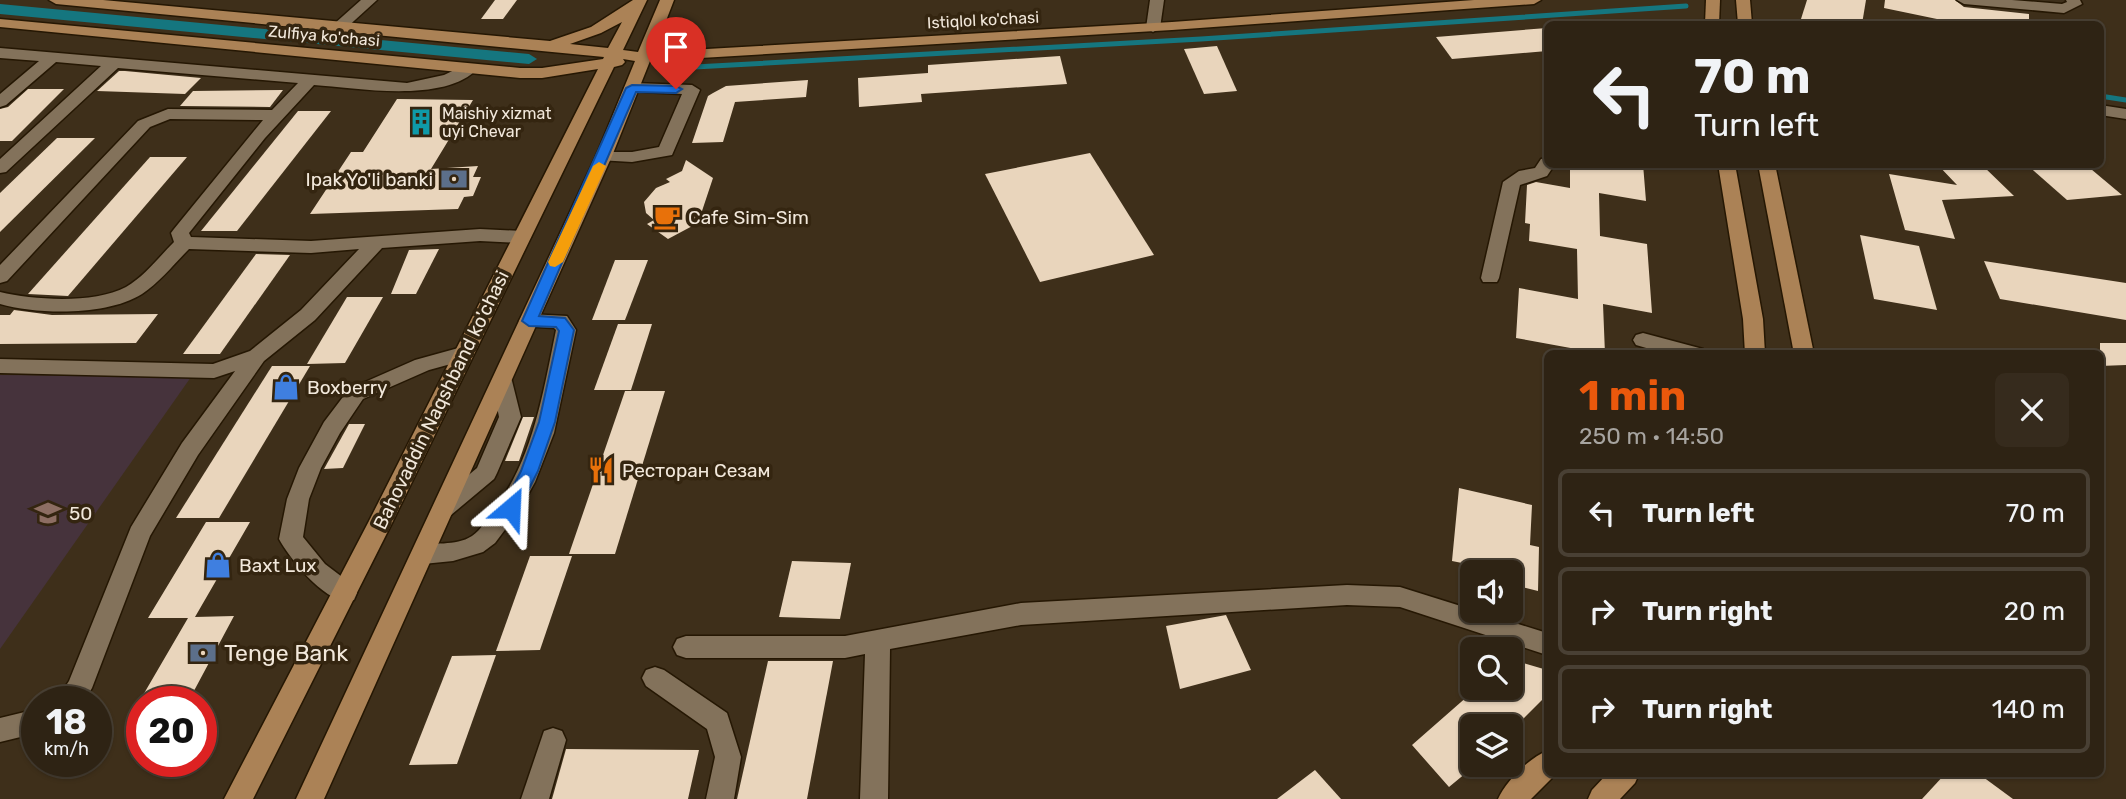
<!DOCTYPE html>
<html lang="en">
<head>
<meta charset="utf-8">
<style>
  :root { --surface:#2e2314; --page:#362b1d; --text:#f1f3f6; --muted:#a7a4a0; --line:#494034; --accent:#ea580c }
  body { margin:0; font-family:Rubik,sans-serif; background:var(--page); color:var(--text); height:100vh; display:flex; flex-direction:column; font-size:26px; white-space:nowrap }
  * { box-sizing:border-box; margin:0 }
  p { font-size:23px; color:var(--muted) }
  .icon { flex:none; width:38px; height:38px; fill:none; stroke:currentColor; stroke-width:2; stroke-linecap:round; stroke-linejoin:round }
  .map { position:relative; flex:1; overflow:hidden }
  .panel { position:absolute; left:1544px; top:350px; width:560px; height:427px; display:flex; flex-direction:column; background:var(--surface); border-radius:10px; box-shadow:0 2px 5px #0004,0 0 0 2px var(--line) }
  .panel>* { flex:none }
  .banner { position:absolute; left:1544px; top:21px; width:560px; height:147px; border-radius:10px; box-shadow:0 2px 5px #0004,0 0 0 2px var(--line); background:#2e2314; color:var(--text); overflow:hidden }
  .tools { position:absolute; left:1460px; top:560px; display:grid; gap:14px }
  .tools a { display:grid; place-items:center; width:63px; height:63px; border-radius:10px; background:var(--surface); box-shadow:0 2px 5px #0004,0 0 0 2px var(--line); font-size:35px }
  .speed { position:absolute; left:21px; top:686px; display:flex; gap:14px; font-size:35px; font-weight:700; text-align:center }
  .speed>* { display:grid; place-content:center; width:91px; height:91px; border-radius:50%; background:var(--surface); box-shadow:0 2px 5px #0004,0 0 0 2px var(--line); line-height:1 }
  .speed small { font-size:18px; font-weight:400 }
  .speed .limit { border:10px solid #d22; background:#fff; color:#111 }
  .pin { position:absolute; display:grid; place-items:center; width:60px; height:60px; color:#fff; margin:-72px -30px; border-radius:50% 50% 50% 0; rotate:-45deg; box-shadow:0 0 7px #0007 }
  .pin .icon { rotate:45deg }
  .me { position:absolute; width:77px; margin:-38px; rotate:26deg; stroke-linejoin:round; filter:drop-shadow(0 0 5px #0008) }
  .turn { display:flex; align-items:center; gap:24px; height:147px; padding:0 35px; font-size:32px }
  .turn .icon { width:91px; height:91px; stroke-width:2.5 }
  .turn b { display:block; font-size:49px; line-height:60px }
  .round { display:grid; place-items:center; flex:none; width:74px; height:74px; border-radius:10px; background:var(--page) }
  .overview { display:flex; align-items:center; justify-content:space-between; height:119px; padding:0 35px }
  h1 { font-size:42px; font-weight:700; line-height:52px; color:var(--accent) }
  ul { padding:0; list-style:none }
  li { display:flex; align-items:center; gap:21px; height:88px; margin:0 14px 10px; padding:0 21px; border:4px solid var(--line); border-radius:10px }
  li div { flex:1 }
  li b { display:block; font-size:26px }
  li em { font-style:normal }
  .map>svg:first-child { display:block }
</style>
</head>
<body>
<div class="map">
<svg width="2126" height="799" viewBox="0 0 2126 799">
  <rect width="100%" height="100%" fill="#3e2f1a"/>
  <path fill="#46333c" d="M0,375L191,377L0,649Z"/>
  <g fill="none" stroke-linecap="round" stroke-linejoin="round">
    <g stroke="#15767f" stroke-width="5">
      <path d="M1757,22L1764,24"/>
      <path d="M676,68L1201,39L1686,6"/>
      <path d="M2100,96L2126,100"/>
    </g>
    <path fill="#15767f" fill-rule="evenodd" d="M0,4L529,54L537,59L529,64L0,14Z"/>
  </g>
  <g fill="#e9d5bc">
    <path d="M495,0H517L503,19H481Z"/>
    <path d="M1807,0H1866L1862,24H1824L1801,19Z"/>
    <path d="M1885,0H1955L1964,7L2029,14V24H1961L1884,8Z"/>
    <path d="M1547,28V51L1452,59L1436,37Z"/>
    <path d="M1217,46L1237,91L1204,94L1184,49Z"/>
    <path d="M1060,56L1067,84L921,94L922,102L859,107L858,78L928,73V65Z"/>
    <path d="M119,71H125L201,78L185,94L97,91Z"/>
    <path d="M808,80L806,97L735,102L723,142L692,143L708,96L713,93L726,86Z"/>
    <path d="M28,89H64L12,141H0V109L8,107Z"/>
    <path d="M283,90L270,107L180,106L193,91Z"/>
    <path d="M397,99L473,100L431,169L478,166L473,177H481L473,196L464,197L458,209L310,214L351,152H363Z"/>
    <path d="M298,111H331L237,231H201Z"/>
    <path d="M57,138H95L0,232V193Z"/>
    <path d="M1090,153L1154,255L1040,282L985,174Z"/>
    <path d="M150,157H187L68,296L28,294Z"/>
    <path d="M686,160L713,178L698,223L668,239L647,224L654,220L646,213L644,202L656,188L670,182L666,179L682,171Z"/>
    <path d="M1570,164H1643L1646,201L1599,193L1600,236L1647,244L1652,313L1603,304L1605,354H1576V349L1516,338L1519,288L1578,299L1577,249L1529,241L1530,224L1525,223L1527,185L1536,182L1570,188Z"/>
    <path d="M1937,164H1981L2014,196L1942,200L1955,239L1905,230L1889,174L1957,185Z"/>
    <path d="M2026,164H2085L2122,195L2067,200Z"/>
    <path d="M1860,235L1919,246L1937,310L1874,299Z"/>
    <path d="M439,249L416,294H391L409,250Z"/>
    <path d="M256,254L290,255L220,354H183Z"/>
    <path d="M615,260H648L625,320H592Z"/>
    <path d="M1984,261L2126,283V320L2000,299Z"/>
    <path d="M347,297H383L345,363L307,364Z"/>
    <path d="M14,310L52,315L158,314L136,343L0,344V315H10Z"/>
    <path d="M618,324H652L631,390H594Z"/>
    <path d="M2100,343H2126V365L2100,366Z"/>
    <path d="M272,366H310L219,518H176Z"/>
    <path d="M625,391H665L615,554H569Z"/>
    <path d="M523,417H534L519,461H505Z"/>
    <path d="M349,424H365L343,468L324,469Z"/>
    <path d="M1459,488L1532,505L1530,545L1539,547L1538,591L1510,584V572H1466L1467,564L1452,561Z"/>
    <path d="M206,522H250L195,617L234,616L188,702H139L188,618H148Z"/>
    <path d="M530,556H572L540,650L496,651Z"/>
    <path d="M792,561L851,563L840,619L779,617Z"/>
    <path d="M1226,615L1251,670L1180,689L1166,626Z"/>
    <path d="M496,655L457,764L409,765L452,656Z"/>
    <path d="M1510,659L1547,670V695L1516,726H1472V768L1449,787L1412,745L1477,688H1510Z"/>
    <path d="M768,661H833L807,799H737Z"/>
    <path d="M566,749L699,750L688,799H552Z"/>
    <path d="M1315,770L1341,799H1277Z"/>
    <path d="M1945,774H1979L2013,799H1922Z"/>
  </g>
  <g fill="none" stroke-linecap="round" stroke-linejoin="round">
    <g stroke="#251703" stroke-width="3">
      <g id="minor">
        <path d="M361,0H377L344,30H334L332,27L334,24Z"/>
        <path d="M1150,0H1164L1160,28L1153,32L1146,28Z"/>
        <path d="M1957,0H2012L2062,4L2067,2L2066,0H2080L2082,4L2064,13L1964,4Z"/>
        <path d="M0,48L407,83L444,75L465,65H475L478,68C446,104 357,88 314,85L265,138L189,233L191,237L311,241L480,229L522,231L531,237L522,243L480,241L382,248L315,320L264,361L198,455L150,536L92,688L84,702H55L69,681L131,527L182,443L235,371L214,378L0,373V359L213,364L250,351L301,310L359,249L311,253L189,249C174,264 160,282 142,294C107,316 39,315 0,304V292C34,300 94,304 126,287C145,276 159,257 174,242L171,233L174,229L263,120L170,119L150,127L7,281L0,283V265L138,121L168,109L272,110L298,83L118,68L6,172L0,173V159L101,66L56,62L6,105L0,107V94L39,61L0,58Z"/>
        <path d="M632,83L692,85L700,90L672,155L632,162L598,160L596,156L598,152H632L659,147L682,94L626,91L624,88L626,85Z"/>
        <path d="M2100,105L2126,109V119L2100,115Z"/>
        <path d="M1547,158V164H1555L1547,176L1520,185L1499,278L1497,282H1483L1481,278L1503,182L1519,171L1535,168L1541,159Z"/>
        <path d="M529,314L567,316L576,330L554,433L535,482L519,511L495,543L483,552L453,561L423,564L415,561L411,554L415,547C433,541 455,547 472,536C481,530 487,519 493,511C533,460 543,393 556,330L554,328L522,326L519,321L522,316Z"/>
        <path d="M1643,333L1703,349L1706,354H1667L1636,345L1633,340L1636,335Z"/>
        <path d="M462,347L469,349L472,354L469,359L429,370L363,399L340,433L321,468L309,499L303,537L325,564L354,586L357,593L354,600C329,609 290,559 279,539L287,499L299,468L324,422L349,389L415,360Z"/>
        <path d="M502,374L509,376L512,381L521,417L497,473L494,479L451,515L443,518L435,515L432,509L435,503L477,468L499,417L492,381L495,376Z"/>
        <path d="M1347,585L1400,587L1547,633V655L1400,607L1347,605L1021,625L890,649L888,799H860L865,654L845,658H686L677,655L673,647L677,639L686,636H845L1021,603Z"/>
        <path d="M655,667L664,670L727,713L741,757L734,799H706L715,757L707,729L646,686L642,678L646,670Z"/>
        <path d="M37,709V733L0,742V718Z"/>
        <path d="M553,728L562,731L566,740L549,799H521L544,731Z"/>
      </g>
    </g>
    <g stroke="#251703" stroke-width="3">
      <g id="major">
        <path d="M49,0H103L550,41L591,27L633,0H647L623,50L638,52L660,0H674L654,52L1172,22L1474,0H1541L1534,4L1172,30L650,61L612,156L324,799H296L596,156L635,61L623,59L625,62L622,65L614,67L391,525L253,799H224L369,521L598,69L542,78H520L0,27V19L520,68H542L603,59L604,57L56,4ZM622,22L608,48L570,44L601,33Z"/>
        <path d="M1706,0H1720L1719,24H1705Z"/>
        <path d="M1736,0H1750L1752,24H1738Z"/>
        <path d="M1718,164H1735L1763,319L1765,354H1745L1743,319Z"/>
        <path d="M1758,164H1775L1814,354H1794Z"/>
        <path d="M1547,751V774H1556L1531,799H1498C1506,781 1529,758 1547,751Z"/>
        <path d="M1607,774H1639L1635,783L1620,799H1588L1592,790Z"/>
      </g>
    </g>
    <use href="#minor" fill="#83725b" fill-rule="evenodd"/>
    <use href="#major" fill="#ab8256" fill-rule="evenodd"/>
  </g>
  <path fill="#1a73e8" stroke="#114b97" stroke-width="2" d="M632,85L676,86L682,89L676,93L636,92L539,316L565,318L574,330L555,422L538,471L517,513H505L502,508L521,471L539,422L559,331L556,327L529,326L522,321L626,88Z"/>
  <path fill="#f59e0b" d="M599,162L606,166L563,262L555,267L550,266L548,262L593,166Z"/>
  <defs>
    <g id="building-bare" transform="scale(2.1)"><path d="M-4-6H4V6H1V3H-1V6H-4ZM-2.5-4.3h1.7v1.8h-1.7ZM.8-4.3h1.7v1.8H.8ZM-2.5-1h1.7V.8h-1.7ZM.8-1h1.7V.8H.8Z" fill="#0f9aa8" stroke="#342510" stroke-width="2.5" paint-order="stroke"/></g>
    <g id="bank-bare" transform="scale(2.1)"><path d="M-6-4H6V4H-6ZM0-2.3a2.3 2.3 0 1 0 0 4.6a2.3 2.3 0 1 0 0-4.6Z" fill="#5c6f8a" stroke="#342510" stroke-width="2.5" paint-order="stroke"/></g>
    <g id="cafe-bare" transform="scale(2.1)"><path d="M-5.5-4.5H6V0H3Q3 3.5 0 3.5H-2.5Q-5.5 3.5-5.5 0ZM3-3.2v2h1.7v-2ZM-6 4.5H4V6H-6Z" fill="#e8710a" stroke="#342510" stroke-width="2.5" paint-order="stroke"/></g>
    <g id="shop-bare" transform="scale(2.1)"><path d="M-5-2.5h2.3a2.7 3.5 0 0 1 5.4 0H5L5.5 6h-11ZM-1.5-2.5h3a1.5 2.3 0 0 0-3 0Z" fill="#3f7fe0" stroke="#342510" stroke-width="2.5" paint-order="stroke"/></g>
    <g id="restaurant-bare" transform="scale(2.1)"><path d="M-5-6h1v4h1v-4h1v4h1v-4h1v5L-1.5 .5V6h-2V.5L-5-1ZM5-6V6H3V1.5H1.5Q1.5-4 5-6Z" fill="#e8710a" stroke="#342510" stroke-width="2.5" paint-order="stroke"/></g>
    <g id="school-bare" transform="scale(2.1)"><path d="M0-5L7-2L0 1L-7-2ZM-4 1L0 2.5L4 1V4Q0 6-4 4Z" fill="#8d6e63" stroke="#342510" stroke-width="2.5" paint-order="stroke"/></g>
  </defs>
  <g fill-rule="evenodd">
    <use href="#building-bare" x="421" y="122"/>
    <use href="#bank-bare" x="454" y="179"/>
    <use href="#cafe-bare" x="667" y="217"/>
    <use href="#shop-bare" x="286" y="387"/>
    <use href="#restaurant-bare" x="601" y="470"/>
    <use href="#school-bare" x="48" y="513"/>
    <use href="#shop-bare" x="218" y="565"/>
    <use href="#bank-bare" x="203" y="653"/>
  </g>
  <g text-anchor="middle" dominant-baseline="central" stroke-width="7" stroke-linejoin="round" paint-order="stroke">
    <g font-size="16" fill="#f2e8db" stroke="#342510">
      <text transform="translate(983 20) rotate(-3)">Istiqlol ko'chasi</text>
      <text transform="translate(324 36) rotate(5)">Zulfiya ko'chasi</text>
    </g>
    <g font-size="16" fill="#f2e8db" stroke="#342510" text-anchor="start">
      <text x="442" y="113">Maishiy xizmat<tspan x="442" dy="18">uyi Chevar</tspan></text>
    </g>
    <g font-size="19" fill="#f2e8db" stroke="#342510" text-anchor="start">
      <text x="433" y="179" text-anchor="end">Ipak Yo'li banki</text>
      <text x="688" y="217">Cafe Sim-Sim</text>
      <text x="307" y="387">Boxberry</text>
      <text x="622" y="470">Ресторан Сезам</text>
      <text x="69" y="513">50</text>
      <text x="239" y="565">Baxt Lux</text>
    </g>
    <g font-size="19" fill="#f2e8db" stroke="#342510">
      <text transform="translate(441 400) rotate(-64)">Bahovaddin Naqshband ko'chasi</text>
    </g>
    <g font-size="23" fill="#f2e8db" stroke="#342510" text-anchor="start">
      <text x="224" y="653">Tenge Bank</text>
    </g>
  </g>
</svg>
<div class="tools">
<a><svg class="icon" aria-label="sound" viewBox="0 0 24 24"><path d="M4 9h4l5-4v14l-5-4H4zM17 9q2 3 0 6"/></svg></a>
<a><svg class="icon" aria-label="search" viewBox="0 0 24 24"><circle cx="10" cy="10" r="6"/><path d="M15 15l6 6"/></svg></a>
<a><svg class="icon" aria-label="layers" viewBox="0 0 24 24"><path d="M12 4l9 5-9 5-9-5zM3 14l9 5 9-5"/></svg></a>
</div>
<div class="speed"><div>18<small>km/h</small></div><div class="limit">20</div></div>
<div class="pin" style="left:676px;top:89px;background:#d93025"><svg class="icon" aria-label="arrive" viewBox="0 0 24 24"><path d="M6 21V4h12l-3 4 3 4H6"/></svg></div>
<svg class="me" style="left:511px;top:508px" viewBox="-20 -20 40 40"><path d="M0-17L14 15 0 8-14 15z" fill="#1a73e8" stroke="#fff" stroke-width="4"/></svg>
<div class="banner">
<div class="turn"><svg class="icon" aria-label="left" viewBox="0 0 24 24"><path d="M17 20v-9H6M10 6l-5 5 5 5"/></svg><div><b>70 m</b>Turn left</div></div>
</div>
<section class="panel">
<div class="overview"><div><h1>1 min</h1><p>250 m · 14:50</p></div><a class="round"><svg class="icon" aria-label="close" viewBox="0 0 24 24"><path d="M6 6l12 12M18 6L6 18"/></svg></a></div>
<ul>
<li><svg class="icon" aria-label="left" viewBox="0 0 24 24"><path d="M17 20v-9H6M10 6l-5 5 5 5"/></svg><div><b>Turn left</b></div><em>70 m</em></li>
<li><svg class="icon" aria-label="right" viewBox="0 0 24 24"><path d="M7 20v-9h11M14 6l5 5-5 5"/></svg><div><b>Turn right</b></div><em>20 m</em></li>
<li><svg class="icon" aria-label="right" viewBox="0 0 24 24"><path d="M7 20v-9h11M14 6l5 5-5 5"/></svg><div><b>Turn right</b></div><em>140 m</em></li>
</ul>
</section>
</div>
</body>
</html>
